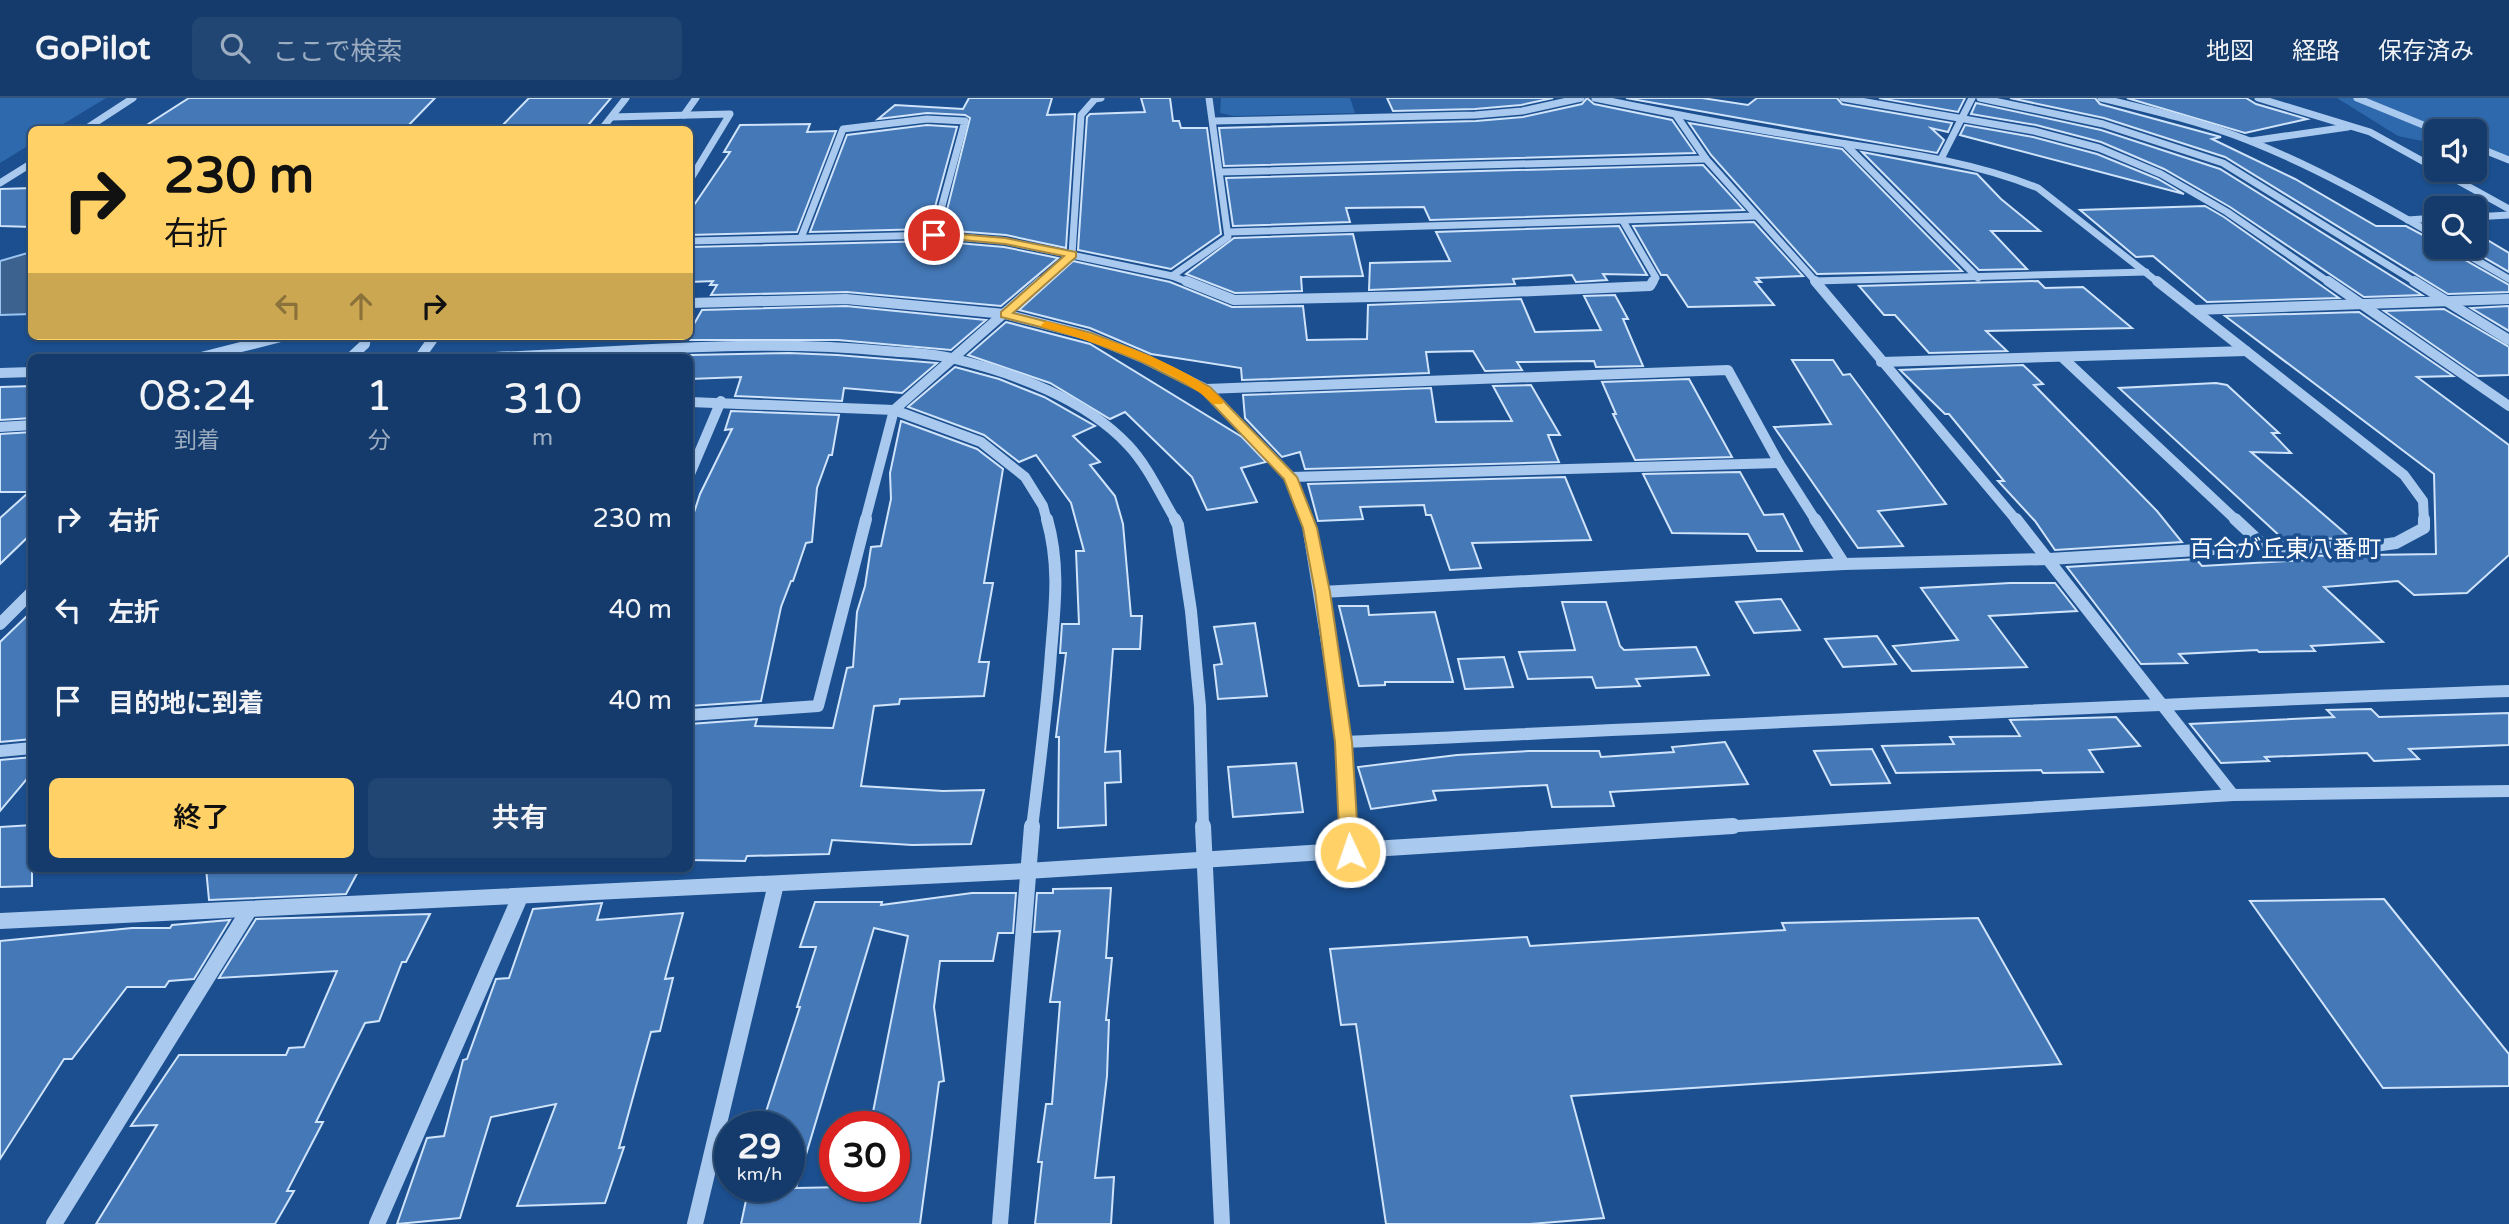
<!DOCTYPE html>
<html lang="ja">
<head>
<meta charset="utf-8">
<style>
  :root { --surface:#143b6b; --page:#214673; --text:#f1f3f6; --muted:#9dadc1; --line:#33557e; --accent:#ffd166 }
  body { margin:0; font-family:"Varela Round","Noto Sans JP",sans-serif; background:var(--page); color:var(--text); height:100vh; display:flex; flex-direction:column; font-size:26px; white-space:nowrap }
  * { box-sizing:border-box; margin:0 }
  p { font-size:23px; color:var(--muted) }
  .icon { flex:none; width:38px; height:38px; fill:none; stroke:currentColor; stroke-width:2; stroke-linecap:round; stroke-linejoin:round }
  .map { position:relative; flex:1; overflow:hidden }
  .sheet { position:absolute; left:28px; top:256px; width:665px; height:518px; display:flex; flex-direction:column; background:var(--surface); border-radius:10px; box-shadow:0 2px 5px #0004,0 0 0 2px var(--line) }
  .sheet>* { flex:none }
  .hud { position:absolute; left:28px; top:28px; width:665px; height:214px; border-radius:10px; box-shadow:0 2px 5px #0004,0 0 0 2px var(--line); background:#ffd166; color:#111; overflow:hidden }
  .tools { position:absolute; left:2424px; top:21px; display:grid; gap:14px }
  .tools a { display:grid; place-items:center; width:63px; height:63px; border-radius:10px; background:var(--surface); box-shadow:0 2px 5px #0004,0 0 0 2px var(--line); font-size:35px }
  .speed { position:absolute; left:714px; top:1013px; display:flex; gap:14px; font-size:35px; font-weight:700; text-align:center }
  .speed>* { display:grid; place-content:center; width:91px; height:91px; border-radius:50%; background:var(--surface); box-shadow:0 2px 5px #0004,0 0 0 2px var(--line); line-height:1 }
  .speed small { font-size:18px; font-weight:400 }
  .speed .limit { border:10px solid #d22; background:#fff; color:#111 }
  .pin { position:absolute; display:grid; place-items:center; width:60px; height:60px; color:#fff; margin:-30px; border:4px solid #fff; border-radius:50%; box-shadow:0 2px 7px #0007 }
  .me { position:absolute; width:77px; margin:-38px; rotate:357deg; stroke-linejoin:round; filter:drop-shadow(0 0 5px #0008) }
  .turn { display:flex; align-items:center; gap:24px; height:147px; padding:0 21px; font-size:32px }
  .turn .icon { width:91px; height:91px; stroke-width:2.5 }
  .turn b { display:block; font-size:49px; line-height:60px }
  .lanes { display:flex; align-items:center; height:66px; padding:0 21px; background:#0003; justify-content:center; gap:35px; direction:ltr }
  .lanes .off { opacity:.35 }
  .eta { display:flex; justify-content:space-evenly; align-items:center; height:119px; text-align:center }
  .eta b { font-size:42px; font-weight:600; line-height:49px }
  .action { display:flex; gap:14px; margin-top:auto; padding:14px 21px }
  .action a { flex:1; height:80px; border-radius:10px; background:var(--accent); color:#111; font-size:28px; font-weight:600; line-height:80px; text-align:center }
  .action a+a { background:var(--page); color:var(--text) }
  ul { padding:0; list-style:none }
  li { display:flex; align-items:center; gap:21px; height:91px; padding:0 21px }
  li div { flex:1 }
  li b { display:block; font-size:26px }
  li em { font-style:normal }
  header { display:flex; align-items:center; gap:42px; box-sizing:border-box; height:98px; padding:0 35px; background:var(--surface); border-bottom:2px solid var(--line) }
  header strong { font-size:33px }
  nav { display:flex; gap:38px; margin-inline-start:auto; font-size:24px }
  .search { width:490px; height:63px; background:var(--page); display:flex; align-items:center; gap:18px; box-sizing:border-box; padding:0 24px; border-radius:10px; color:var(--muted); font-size:26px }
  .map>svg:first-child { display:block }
</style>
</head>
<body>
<header>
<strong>GoPilot</strong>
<div class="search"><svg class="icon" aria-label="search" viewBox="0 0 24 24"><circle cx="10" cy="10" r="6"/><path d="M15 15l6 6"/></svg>ここで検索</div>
<nav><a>地図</a><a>経路</a><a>保存済み</a></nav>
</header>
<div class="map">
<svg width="2509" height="1126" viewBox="0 0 2509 1126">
  <rect width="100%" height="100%" fill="#1b4f8f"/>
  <g fill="#2e69ad">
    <path d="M0,0H106L55,31L32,32L31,46L0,65Z"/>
    <path d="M1221,0H1350L1355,15L1233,18L1220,15Z"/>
    <path d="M2337,0H2509V61L2475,54L2474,33H2436V46L2398,38Z"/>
  </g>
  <path fill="#3c6290" stroke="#9cc4f0" stroke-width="2" d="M31,154V216L0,217V163Z"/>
  <g fill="#4478b7" stroke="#cfe3fa" stroke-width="2" fill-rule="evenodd">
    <path d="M189,0H435L404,32H139Z"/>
    <path d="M529,0H611L584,32H498Z"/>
    <path d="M969,0H1052L1047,17L1075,16L1066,150L1006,137L942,132L970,20L965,17L927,15L878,21L895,7L963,11Z"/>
    <path d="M1141,0H1170L1173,23H1179L1181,30H1207L1221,136L1171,171L1078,152L1087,19L1090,16L1145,14Z"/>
    <path d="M1387,0H1553L1521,7L1475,11L1393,13Z"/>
    <path d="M1587,0L1594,6L1672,22L1695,55L1224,68L1219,30L1476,23L1523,19L1582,6Z"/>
    <path d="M1626,0H1702L1748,7L1757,0H1837L1842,6L1952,25L1948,34L1931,30L1944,42L1937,55Z"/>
    <path d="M1879,0H1965L1958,14Z"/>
    <path d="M2010,0H2095L2100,6L2221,39L2212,41L2295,81L2376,128H2406L2436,144V149H2448L2451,154L2509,187V194L2448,196L2225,59L2104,20Z"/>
    <path d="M2127,0H2246L2256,6L2307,21L2245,35Z"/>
    <path d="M1976,5L2101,32L2220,71L2422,197L2364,199L2230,109L2164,71L2101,44L2036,27L1971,16Z"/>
    <path d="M1689,25L1842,51L1962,173L1817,176L1711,57Z"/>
    <path d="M810,26L807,34L836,33L797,134L690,137V113L730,54H724L740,27Z"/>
    <path d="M927,27L957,29L929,131L810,134L847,37Z"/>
    <path d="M1965,27L2033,39L2097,56L2158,81L2184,96L1960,37Z"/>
    <path d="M1862,54L1977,76L2001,101L2040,133H1991L2027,171L1979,172Z"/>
    <path d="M1703,67L1744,112L1430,122L1424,109L1346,110L1350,124L1233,128L1226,80Z"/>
    <path d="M32,90V129L0,128V91Z"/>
    <path d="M2205,108L2224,119L2339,200L2207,204L2153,158L2136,159L2080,112Z"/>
    <path d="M1754,124L1803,178L1757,180L1761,184H1755L1774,207L1688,209L1667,177H1661L1633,128Z"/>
    <path d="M1619,128L1647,177L1603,176L1607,182L1576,184L1572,177L1513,181L1515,186L1369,192L1370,165L1450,163L1436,134Z"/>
    <path d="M2474,134L2509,155V174L2466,149H2474Z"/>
    <path d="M1353,136L1363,178L1301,179L1302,193L1235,195L1186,176L1234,140Z"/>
    <path d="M934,143L1004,149L1058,160L1001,208L847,194L711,197L717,187H710L713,183L690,184V149Z"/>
    <path d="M1073,163L1170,184L1232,209L1303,208L1307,242L1367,241L1368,207L1521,201L1535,234L1601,232L1584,198L1615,197L1628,221H1623L1643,268L1596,269L1594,263L1517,264L1522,272L1485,273L1473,253L1426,254L1429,275L1242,282L1241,270L1151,256L1090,230L1019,212Z"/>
    <path d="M2038,183L2045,190L2083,189L2132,230L1986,233L2007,253L1929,255L1895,217H1884L1859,188Z"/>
    <path d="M846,208L986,222L951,252L838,242H690V233L702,212Z"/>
    <path d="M2509,208V233L2471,210Z"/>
    <path d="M2444,211L2509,249V277L2478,278L2384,213Z"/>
    <path d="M2359,214L2453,278L2417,279L2509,347V457L2467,495L2414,497L2398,483L2324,489L2383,544L2311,548L2315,553L2259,554L2257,552L2179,556L2187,565L2141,566L2067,469L2196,461L2202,468L2307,462L2302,458L2436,456L2434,376L2225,218Z"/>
    <path d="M1006,224L1090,246L1242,339L1266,364L1241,370L1257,404L1207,412L1192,379L1125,314L1110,321L1050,285L968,257Z"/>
    <path d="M789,255L837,257L937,265L902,295L844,290L842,303L735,298L741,279L690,281V257Z"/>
    <path d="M1792,262H1833L1843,277L1850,276L1946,406L1878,413L1903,448L1858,450L1774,329L1831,326Z"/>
    <path d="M2023,267L2043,286L2034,287L2157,413L2182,444L2055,452L2035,423L1998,383H2004L1949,316H1945L1900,272Z"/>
    <path d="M955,269L999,281L1044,299L1095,328L1073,338L1100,364L1090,367L1115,398L1123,426L1131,518H1142L1140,551H1113L1105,654L1120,653L1121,684L1105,685L1106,727L1058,730L1059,639H1056L1066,555H1060L1062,526H1079L1076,453H1084L1071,405L1036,357L1019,364L984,337L908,309Z"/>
    <path d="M1689,281L1732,359L1635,362L1613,316H1616L1602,284Z"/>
    <path d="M2216,285L2227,287L2279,335H2272L2291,355L2251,354L2352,441L2282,440L2119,290Z"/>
    <path d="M1531,287L1560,337H1548L1559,364L1305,371L1300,354L1282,359L1245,320L1243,297L1431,290L1436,324L1512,323L1493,288Z"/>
    <path d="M32,288V320L0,322V289Z"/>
    <path d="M731,313L839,317L832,357H829L817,390L812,444L806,445L793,483H791L781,509L761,603L690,608V427L700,396L732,331L725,332Z"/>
    <path d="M901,323L977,351L1003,371L984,485H993L979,564H989L984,598L900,601L899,606L874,608L861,688L943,693L984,692L971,746L912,747L832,742L829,756L747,758L745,763L690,762V626L757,621L755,628L833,630L847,570L853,569L857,514L865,488L871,449L881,448L891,401L890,375Z"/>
    <path d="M32,334V435L0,466V420L29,394H0V336Z"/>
    <path d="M1740,374L1764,417L1783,416L1802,453H1757L1748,436L1672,435L1643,376Z"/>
    <path d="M1565,379L1591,442L1472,445L1481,470L1450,472L1431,417H1426L1424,407L1360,409L1363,421L1318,423L1308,386Z"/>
    <path d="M2010,485H2055L2077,513L1989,518L2027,569L1912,573L1893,548L1958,542L1921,490Z"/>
    <path d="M1781,501L1800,532L1754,535L1736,504Z"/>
    <path d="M1562,504H1606L1620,548L1624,552L1696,549L1709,577L1636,581L1640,588L1596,590L1592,579L1528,581L1519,554L1575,552Z"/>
    <path d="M1339,508H1368L1369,517L1435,514L1453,584H1385V587L1359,588Z"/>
    <path d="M32,513V641L0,644V544Z"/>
    <path d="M1255,525L1267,598L1218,601L1214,567L1222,566L1214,529Z"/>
    <path d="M1877,538L1896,566L1843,569L1825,541Z"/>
    <path d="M1504,559L1513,589L1465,591L1458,561Z"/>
    <path d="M2371,611L2379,619L2509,615V647L2409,651L2419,661L2374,663L2367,655L2265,659L2269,663L2221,665L2190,626L2334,619L2327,612Z"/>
    <path d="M2116,619L2140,648L2089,652L2103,674L2043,675L2041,672L1896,675L1882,648L1954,646L1950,639L2020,638L2010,622Z"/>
    <path d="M1725,644L1748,686L1610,694L1614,708L1552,709L1547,687L1433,693L1436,702L1371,711L1358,669L1457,657L1529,653H1599L1601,659L1674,654L1672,649Z"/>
    <path d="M1872,651L1890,685L1831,687L1814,653Z"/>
    <path d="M32,659V675L0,713V662Z"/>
    <path d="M1296,665L1303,714L1233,719L1228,669Z"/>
    <path d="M32,727V788L0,789V729Z"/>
    <path d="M206,770H360L346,796L209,802Z"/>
    <path d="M1111,790L1106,860H1112L1106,922H1109L1107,978L1095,1080L1114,1079L1111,1126H1035L1042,1064H1038L1046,1006H1052L1060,904H1050L1060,833L1034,834L1037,795H1053V791Z"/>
    <path d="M972,795H1016L1013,835H998L993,863H940L934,909L944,983L939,984L920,1126H741L748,1093L796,1090L789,1089V1029H761L800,909H797L816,849H800L815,804H882L881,807ZM874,830L908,838L870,1029H894V1088L796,1090Z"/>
    <path d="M2384,801L2509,956V988L2383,990L2250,803Z"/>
    <path d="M602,805L597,822L683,815L665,881L673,880L660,933L651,934L619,1050L624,1049L605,1105L517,1108L556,1006L491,1019L460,1120L397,1126L427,1040L444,1038L463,962L467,961L496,881L509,880L533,811Z"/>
    <path d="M430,816L406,864H402L379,923L365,925L316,1024H323L287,1093H294L275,1126H96L157,1027L131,1028L179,957H286L289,950L304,949L337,873L219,880L256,821Z"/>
    <path d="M1978,820L2061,966L1571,998L1604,1120L1530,1126H1386L1356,926L1341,927L1330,851L1527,839L1530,848L1785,832L1782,825Z"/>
    <path d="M230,822L194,881L169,883L165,889H127L72,961H64L0,1061V843L132,830H170L172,827Z"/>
  </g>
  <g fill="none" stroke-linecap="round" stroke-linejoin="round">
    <g stroke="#a9c9ee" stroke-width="7">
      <path d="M1595,0C1668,15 1741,29 1815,41C1890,53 1967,61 2038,90L2159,185"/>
      <path d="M1843,0L2034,33L2099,50L2161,76L2227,114L2330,185"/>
      <path d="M1980,0L2103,26L2223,65L2417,185"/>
      <path d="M2101,0C2151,12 2202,24 2250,43C2315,69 2376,103 2436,138"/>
      <path d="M2258,0L2370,34L2509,111"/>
      <path d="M2357,0L2438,33"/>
      <path d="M684,17L696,0"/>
      <path d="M1676,17L1706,61L1817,185"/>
      <path d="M612,19L730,16L690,82"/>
      <path d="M1214,23L1475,17L1522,13L1581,0"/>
      <path d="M84,32L133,0"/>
      <path d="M601,32L626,0"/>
      <path d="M2251,43L2348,29"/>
      <path d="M1845,46L1978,180"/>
      <path d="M2474,48L2509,62"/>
      <path d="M1941,61L1972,0"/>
      <path d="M1221,74L1706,61"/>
      <path d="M0,85L32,65"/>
      <path d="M2474,119L2509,117"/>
      <path d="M2408,122L2436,120"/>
      <path d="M1623,123L1656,180L1652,185"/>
      <path d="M1229,134L1756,118"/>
      <path d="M801,140L843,31L927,21L965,23L934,137"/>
      <path d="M690,143L934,137L1005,143L1172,178L1190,185"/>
      <path d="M2454,149L2509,181"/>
      <path d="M1172,178L1228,139L1209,0"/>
      <path d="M1815,183L2146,174"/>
      <path d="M1039,185L1072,156L1081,17L1095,1L1101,0"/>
    </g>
    <g stroke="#a9c9ee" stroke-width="10">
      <path d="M1186,183L1234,202L1419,198L1650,188L1653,183"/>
      <path d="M1815,183L2017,423"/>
      <path d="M2157,183L2404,377L2423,403L2424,423"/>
      <path d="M2328,183L2509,308"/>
      <path d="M2414,183L2509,242"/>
      <path d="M690,205L846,201L1005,216L1087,237L1145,261L1206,291L1291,379L1307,423"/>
      <path d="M2194,212L2509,201"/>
      <path d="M201,259L285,238"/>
      <path d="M351,259L365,246L366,238"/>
      <path d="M420,259L435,238"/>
      <path d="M495,259C624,254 757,240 886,253C909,255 933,255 955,261C1014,275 1085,301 1128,347C1148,368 1161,398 1176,423"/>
      <path d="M2063,260L2237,423"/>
      <path d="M1881,264L2246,253"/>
      <path d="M0,275L32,274"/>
      <path d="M1206,291L1728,272L1779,365L1816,423"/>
      <path d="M690,304L894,312L981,344L1025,379L1043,408L1047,423"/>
      <path d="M0,329L32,327"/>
      <path d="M690,376L721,303"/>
      <path d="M1291,379L1779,365"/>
      <path d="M865,423L894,312L1041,183"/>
    </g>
    <g stroke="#a9c9ee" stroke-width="12">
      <path d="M1175,421L1178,427L1191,513L1200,608L1203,730"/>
      <path d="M1307,421L1343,644L1348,730"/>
      <path d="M1815,421L1844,466"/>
      <path d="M2016,421L2233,697"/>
      <path d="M2235,421L2264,448"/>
      <path d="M1322,494L1844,466L2049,461L2264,448L2360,450L2396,445L2424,430V421"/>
      <path d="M0,526L32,494"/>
      <path d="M690,617L818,608L866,421"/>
      <path d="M1343,644C1732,628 2120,606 2509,593"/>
      <path d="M0,653L32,650"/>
      <path d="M1032,730C1039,672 1047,613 1051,554C1055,507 1060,467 1047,421"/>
      <path d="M1706,730L2233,697L2509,693"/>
    </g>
    <g stroke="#a9c9ee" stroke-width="16">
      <path d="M1203,728L1222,1126"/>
      <path d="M1348,728L1350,754"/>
      <path d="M0,823L1027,773L1733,728"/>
      <path d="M54,1126L249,812"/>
      <path d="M377,1126L520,799"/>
      <path d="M695,1126L776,786"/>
      <path d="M1000,1126L1032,728"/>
    </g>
  </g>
  <path fill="#ffd166" stroke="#a68842" stroke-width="2" d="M934,134L1005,140L1076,154V159L1013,215L1091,235L1149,258L1210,289L1297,379L1317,430L1330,494L1352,644L1359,754L1356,758H1343L1340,754L1335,644L1315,494L1303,430L1284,381L1201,294L1140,263L1083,240L1001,219V214L1064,158L1005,146L930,139L929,137Z"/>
  <path fill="#f59e0b" d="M1046,223C1091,235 1196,268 1224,304L1222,306H1213C1180,272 1089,242 1042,229L1041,227Z"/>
  <g text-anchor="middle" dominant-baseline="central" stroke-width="7" stroke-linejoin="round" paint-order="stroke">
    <g font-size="24" fill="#fff" stroke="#1b4f8f">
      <text x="2285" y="451">百合が丘東八番町</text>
    </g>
  </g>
</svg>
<div class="tools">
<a><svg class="icon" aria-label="sound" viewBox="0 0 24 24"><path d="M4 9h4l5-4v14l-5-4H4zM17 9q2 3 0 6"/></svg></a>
<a><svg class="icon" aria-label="search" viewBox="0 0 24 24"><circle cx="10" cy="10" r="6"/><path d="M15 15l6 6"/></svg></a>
</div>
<div class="speed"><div>29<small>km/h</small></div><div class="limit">30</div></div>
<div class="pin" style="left:934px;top:137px;background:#d93025"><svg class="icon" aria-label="arrive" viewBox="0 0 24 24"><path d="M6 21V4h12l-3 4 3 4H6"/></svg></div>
<svg class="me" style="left:1350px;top:754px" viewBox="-20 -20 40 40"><circle r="17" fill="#ffd166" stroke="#fff" stroke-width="3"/><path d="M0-11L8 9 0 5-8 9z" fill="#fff"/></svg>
<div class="hud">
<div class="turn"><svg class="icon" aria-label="right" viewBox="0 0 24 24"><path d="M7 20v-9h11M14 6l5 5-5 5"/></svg><div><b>230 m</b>右折</div></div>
<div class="lanes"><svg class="icon off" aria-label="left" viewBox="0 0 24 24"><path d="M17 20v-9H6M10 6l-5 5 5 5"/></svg><svg class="icon off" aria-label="ahead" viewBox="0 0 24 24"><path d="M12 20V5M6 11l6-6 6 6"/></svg><svg class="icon" aria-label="right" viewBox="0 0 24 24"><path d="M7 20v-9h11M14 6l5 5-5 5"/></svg></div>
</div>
<section class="sheet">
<div class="eta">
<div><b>08:24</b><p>到着</p></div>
<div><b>1</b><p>分</p></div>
<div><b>310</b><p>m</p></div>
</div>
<ul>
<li><svg class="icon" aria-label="right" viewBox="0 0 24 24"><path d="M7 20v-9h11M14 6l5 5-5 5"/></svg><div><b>右折</b></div><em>230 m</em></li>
<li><svg class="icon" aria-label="left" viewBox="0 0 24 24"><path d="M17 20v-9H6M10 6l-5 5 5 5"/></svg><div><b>左折</b></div><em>40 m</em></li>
<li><svg class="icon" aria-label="arrive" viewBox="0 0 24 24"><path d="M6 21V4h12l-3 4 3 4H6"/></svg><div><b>目的地に到着</b></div><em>40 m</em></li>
</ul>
<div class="action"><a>終了</a><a>共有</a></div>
</section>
</div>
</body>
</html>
